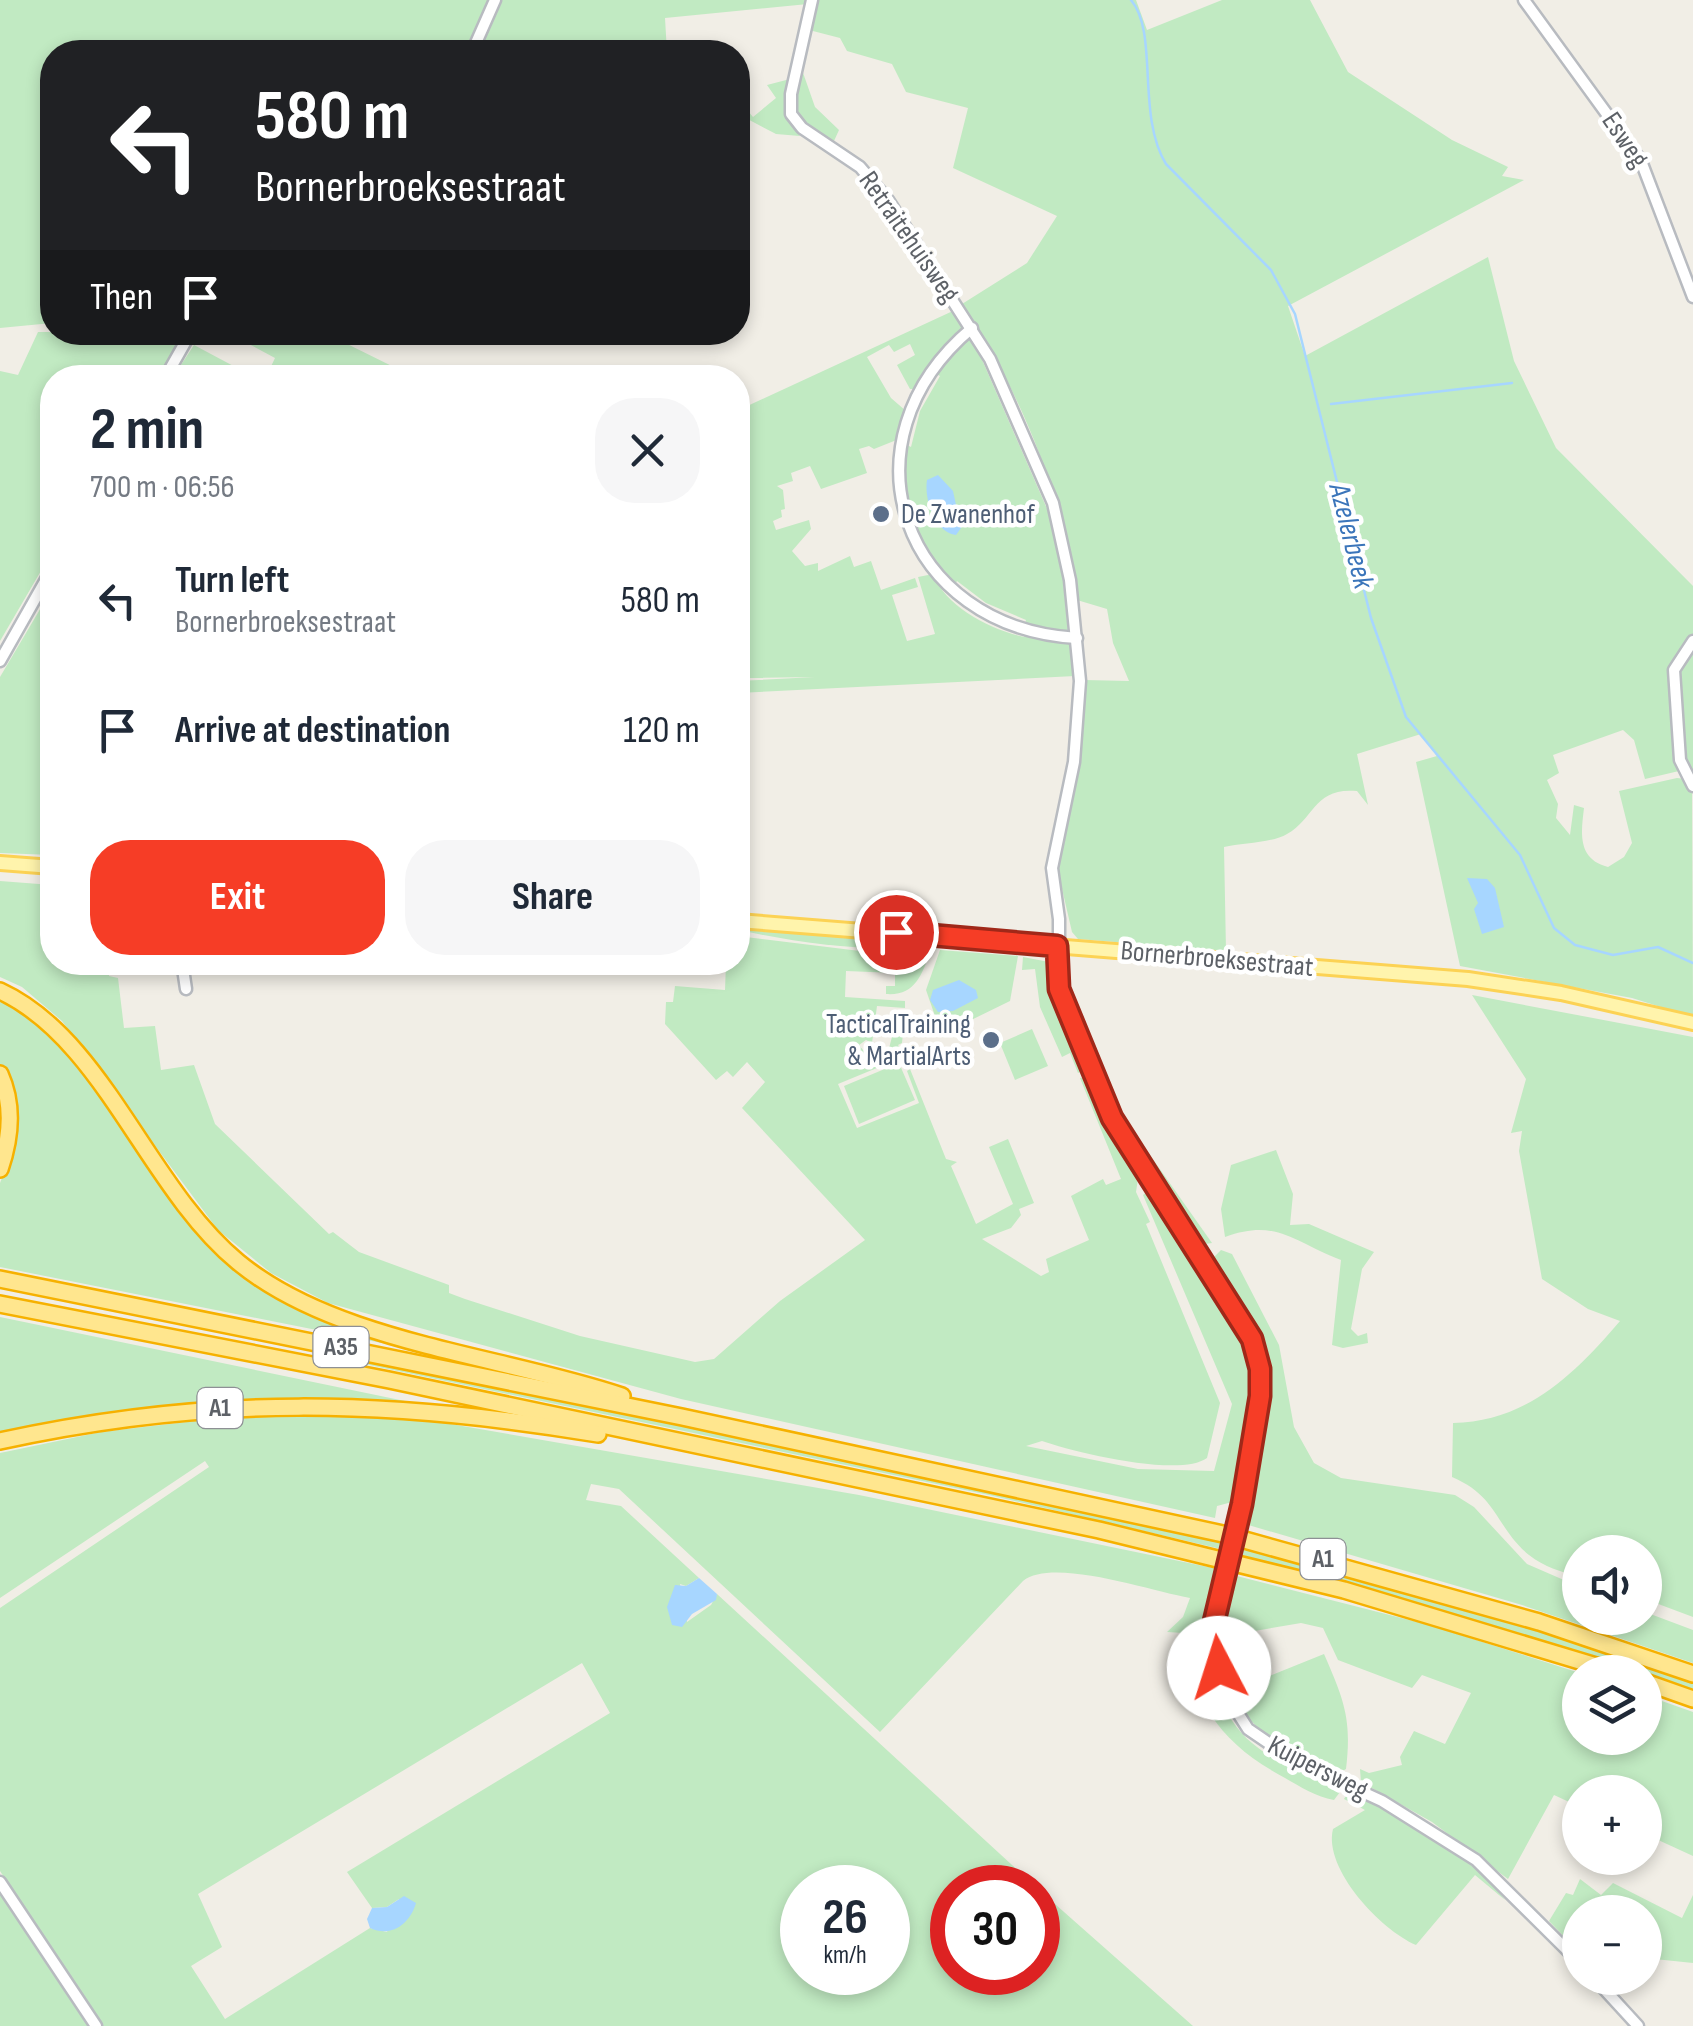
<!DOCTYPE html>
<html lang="en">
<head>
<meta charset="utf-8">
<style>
  :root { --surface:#fff; --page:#f6f6f7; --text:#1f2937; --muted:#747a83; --accent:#f63d26 }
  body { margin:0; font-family:"Sofia Sans Condensed",sans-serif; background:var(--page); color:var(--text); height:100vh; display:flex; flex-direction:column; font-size:38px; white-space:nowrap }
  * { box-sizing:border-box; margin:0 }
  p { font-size:32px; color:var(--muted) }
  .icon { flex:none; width:55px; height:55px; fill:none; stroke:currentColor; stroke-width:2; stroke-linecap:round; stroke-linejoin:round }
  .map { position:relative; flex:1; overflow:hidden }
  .panel { position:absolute; left:40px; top:365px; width:710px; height:610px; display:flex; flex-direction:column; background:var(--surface); border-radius:40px; box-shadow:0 5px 15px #0003 }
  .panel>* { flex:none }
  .guide { position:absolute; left:40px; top:40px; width:710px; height:305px; border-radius:40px; box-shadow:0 5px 15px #0003; background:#202124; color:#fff; overflow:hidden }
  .fabs { position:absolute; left:1562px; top:1535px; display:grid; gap:20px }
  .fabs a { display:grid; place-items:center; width:100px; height:100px; border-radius:50%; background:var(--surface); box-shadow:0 5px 15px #0003; font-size:50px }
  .speed { position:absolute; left:780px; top:1865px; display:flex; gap:20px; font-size:50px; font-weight:700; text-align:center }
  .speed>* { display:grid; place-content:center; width:130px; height:130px; border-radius:50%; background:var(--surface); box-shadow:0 5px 15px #0003; line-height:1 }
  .speed small { font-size:25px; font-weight:400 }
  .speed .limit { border:15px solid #d22; background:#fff; color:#111 }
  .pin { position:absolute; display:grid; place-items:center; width:85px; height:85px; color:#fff; margin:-42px; border:5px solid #fff; border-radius:50%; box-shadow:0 2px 10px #0007 }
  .me { position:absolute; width:110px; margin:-55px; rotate:355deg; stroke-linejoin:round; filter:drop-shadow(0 0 8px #0008) }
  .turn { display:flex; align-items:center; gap:35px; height:210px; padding:0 50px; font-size:45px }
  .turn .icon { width:130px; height:130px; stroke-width:2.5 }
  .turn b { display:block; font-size:70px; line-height:85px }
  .then { display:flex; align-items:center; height:95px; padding:0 50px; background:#0003; gap:20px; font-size:38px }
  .round { display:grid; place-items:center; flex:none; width:105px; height:105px; border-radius:40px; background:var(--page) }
  .summary { display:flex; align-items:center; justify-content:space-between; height:170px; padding:0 50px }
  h1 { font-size:60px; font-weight:700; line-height:75px }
  .cta { display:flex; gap:20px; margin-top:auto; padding:20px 50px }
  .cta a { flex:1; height:115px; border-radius:40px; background:var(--accent); color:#fff; font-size:40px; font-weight:700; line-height:115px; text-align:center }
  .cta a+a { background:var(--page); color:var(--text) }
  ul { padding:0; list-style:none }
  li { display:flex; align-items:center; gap:30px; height:130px; padding:0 50px }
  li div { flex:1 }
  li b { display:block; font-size:38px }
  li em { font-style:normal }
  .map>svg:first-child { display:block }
</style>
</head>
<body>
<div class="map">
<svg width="1693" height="2026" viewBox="0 0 1693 2026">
  <rect width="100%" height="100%" fill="#f1eee6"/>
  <g fill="#c1eac2" fill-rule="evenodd">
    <path d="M0,0H490L465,52H52V323L0,328Z"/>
    <path d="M500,0H808V4L665,18L667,52H479Z"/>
    <path d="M816,0H1136L1147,30L1222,0H1310L1348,72L1452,140L1508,167L1502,176L1524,180L1288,306L1305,356L1488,257L1514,361L1556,448L1693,586V638L1673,664L1679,771L1645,779L1634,740L1623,730L1553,755L1559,773L1547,780L1558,804L1556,818L1570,835L1574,805L1584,808C1581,833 1577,859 1608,867L1624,857L1632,843L1619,791L1677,778L1686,779L1692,788L1693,1017L1632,998L1460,966L1416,762L1437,756L1421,734L1357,754L1368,805L1357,791C1314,787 1315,818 1287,834C1272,843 1242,843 1224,847L1226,951L1078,939L1072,932L1057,867L1084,726V680L1129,681L1113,643L1107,609L1077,600C1062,494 1022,394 962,304L1027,263L1057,216L953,168L968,108L906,92L892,64L847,51L840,38L809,30Z"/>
    <path d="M801,67L815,107L839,130L834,141L804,127L792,107Z"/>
    <path d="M790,79L784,110L800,136L776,134L738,114L742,104L753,117L776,98L767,85Z"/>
    <path d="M955,310L964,326L961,332L916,389H910L897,365L915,355L910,344L894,352L889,345L867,357L891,398L906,411L899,439L874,449L869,446L859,449L867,473L821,489L810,466L791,473L793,481L777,486L783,490L785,509L781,510L782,517L773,521L776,530L809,520L811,529L792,551L805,566L818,563V571L850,556L854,567L871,561L881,590L915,578L918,587L892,595L907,641L935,634L918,577L933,574C946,607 989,629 1024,637L1026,633L1073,645L1075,676L738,693V681L815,677L738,678V401L743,408Z"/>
    <path d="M38,332H158L184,337L158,377L52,378V552L0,641V371L18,375Z"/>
    <path d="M269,332L325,333L414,377H266L275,358L249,344Z"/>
    <path d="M965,338L973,339L1048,511L1063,580L1068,632L1024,627L1026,620L986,603L957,581L953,589C913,532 901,514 903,443L911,447L920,411L940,376L933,372Z"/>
    <path d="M194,345L254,377H173Z"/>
    <path d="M52,589V855L0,853V677Z"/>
    <path d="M1693,646V780L1684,763L1676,673Z"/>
    <path d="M0,881L52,885V962L110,963L109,976L118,978L124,1028L155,1026L161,1070L194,1065L215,1124L329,1234L333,1232L359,1252L449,1285V1293L465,1299L580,1336L695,1362L714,1359L780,1301L865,1240L742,1108L765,1082L747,1062L733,1077L727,1071L716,1080L665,1024L666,1002H673L675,986L725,990L726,963L738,962V936L868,952L931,951C921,976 915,996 886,994V986H895V973L846,971L845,997L905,1001V1008L877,1006L872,1043L866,1040L859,1045L867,1055L874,1050L888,1052L896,1022L904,1023L902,1043L898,1045L906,1056L838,1084L857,1128L919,1103L907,1071L910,1069L946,1159L957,1162L951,1166L976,1224L1013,1204L989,1147L1008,1139L1034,1203L1019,1209L1021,1215L1011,1228L982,1239L1041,1276L1049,1272L1046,1259L1089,1240L1071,1196L1103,1179L1106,1185L1121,1179L1080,1078L1090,1076L1105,1124L1139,1172L1136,1192L1150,1222L1146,1224L1220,1403L1207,1458C1180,1478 1073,1452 1042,1441L1026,1446L1138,1469L1214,1471L1232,1404L1143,1195L1148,1191C1184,1246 1248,1319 1250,1386C1251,1424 1240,1463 1232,1500L1238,1502L1230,1543L1479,1610L1693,1681V1694L1645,1677V1672L1229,1551L1221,1592L1214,1590C1198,1640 1211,1708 1252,1743C1275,1763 1307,1773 1336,1785L1340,1792L1334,1800C1316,1797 1301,1787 1285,1778C1222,1744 1193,1705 1184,1633L1167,1632L1183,1617L1190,1598C1150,1591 1053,1557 1023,1581L880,1732L619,1489L591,1484L586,1500L621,1506L699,1578L686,1586L680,1584L687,1622L711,1605L717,1594L1036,1887L952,1888V1972H1038V1889L1193,2026H102L0,1871V1608L209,1467L205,1461L0,1598V1453L101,1432L229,1417L352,1415L445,1423L859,1495L1218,1569L1221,1549L989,1495L312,1353L344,1355C637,1415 932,1471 1223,1542L1232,1502L1217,1506L1215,1518L681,1399L328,1303L271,1273L218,1230L62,1021L22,987L0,977ZM582,1663L610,1713L347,1872L372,1908L387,1907L399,1899L387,1932L370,1928L225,2019L191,1966L222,1947L198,1894ZM802,1888H888V1972H802Z"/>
    <path d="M738,924L929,941L932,946C867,953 801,943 738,930Z"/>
    <path d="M940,950L1018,956L1010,1001L963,1024L935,1016L926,990Z"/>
    <path d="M1023,957L1049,962L1084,1070L1078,1073L1070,1053L1062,1057L1040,1007L1035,969L1022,970Z"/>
    <path d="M1472,995L1693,1037V1617L1645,1599V1552H1580V1577C1562,1572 1544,1567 1529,1555C1495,1527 1499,1497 1452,1477L1453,1423C1526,1422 1575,1374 1620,1321L1588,1309L1542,1279L1519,1151L1522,1131L1511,1133L1526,1079Z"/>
    <path d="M0,999L63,1044L191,1225L257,1282L472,1361L0,1267V1183L12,1152L7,1081L0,1065Z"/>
    <path d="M1032,1029L1048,1066L1015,1080L1000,1043Z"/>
    <path d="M899,1063L915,1100L859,1124L844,1086Z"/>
    <path d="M1102,1087L1212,1243L1198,1245L1126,1136Z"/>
    <path d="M1276,1150L1293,1194L1290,1225L1309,1224L1374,1252L1362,1269L1351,1329L1358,1336L1367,1333L1368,1343L1343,1348L1332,1345L1341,1260C1293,1242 1277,1218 1225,1237L1221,1209L1231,1165Z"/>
    <path d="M1221,1250L1232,1254L1279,1345L1294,1427L1314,1463L1341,1478L1455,1495L1474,1507L1527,1564L1580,1587V1618H1645V1612L1693,1630V1663L1522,1605L1245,1524C1253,1486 1271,1383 1260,1348C1250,1317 1228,1289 1210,1261Z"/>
    <path d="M0,1317L429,1406C347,1400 264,1395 182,1406C121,1414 61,1427 0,1437Z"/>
    <path d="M1233,1575L1429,1625L1580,1673V1738H1645V1695L1693,1712V1856L1656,1839L1652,1844L1645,1840V1792H1580V1807L1554,1795L1508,1879L1432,1822L1361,1782L1360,1769L1369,1773L1402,1765L1400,1757L1414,1731L1445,1744L1471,1693L1422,1675L1412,1688L1338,1660L1323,1628L1301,1623L1243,1633L1244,1664L1252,1683L1324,1654C1344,1700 1352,1719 1346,1769L1339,1773C1237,1732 1200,1686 1233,1575Z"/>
    <path d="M1348,1793C1389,1799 1481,1865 1505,1900L1475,1875L1416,1945C1381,1930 1323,1869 1333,1829L1365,1810L1344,1799Z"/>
    <path d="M1580,1879L1601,1895L1613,1883L1682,1918L1693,1895V1963L1645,1958V1912H1580V1950L1576,1949L1549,1921L1566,1893L1573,1895Z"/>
    <path d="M0,1891L89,2026H0Z"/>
  </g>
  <g fill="#a7d6ff">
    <path d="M938,475L953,491L961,528L956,535C934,532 924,499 927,480Z"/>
    <path d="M1467,878L1487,879L1495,888L1504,927L1482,934L1474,909L1478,903Z"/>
    <path d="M959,980L976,990L978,998L953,1011L938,1012L930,1000L933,990Z"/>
    <path d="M699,1578L717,1594L716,1600L692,1614L682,1627L672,1625L667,1607L675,1585L686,1586Z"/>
    <path d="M404,1896L416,1903C410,1924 391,1938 370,1928L367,1919L372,1908L387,1907Z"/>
  </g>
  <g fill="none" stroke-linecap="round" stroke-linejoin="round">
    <g stroke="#a7d6ff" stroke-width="2.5">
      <path d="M1131,0C1159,33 1136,115 1166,164L1271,270L1295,314L1371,618L1406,717L1520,855L1554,928L1575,945L1613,955L1658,947L1693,963"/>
      <path d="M1331,404L1512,383"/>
    </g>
    <g stroke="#b8bbc0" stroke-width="15">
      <g id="minor">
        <path d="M812,0L791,94V114L802,128L860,167L888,200L990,359L1053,503L1070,580L1080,681L1074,762L1052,868L1059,919V989L1112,1118L1238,1312L1257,1353L1260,1396L1242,1504"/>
        <path d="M1524,0L1641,161L1693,297"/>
        <path d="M472,52L495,0"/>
        <path d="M972,328C836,442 902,628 1077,638"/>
        <path d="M165,378L191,332"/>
        <path d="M1693,641L1674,670L1680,760L1693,786"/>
        <path d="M0,661L52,569"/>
        <path d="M182,962L186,989"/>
        <path d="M1223,1592L1214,1622L1215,1650L1227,1696L1248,1729L1295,1761L1382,1801L1476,1860L1580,1963"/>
        <path d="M0,1882L96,2026"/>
        <path d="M1594,1978L1638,2026"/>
      </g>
    </g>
    <g stroke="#fcd254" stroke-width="18">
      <g id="major">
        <path d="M0,863L52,867"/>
        <path d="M738,921L1468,979L1561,993L1693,1023"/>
      </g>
    </g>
    <g stroke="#f6b100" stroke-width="20">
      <g id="highway">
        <path d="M0,991C104,1039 147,1187 238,1262C336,1343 501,1355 622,1396"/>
        <path d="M0,1074C14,1105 11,1137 0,1169"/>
        <path d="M0,1279L682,1417L1223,1534L1539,1622L1693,1674"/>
        <path d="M0,1304L389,1380L1099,1530L1344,1590L1616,1672"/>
        <path d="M0,1441C210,1395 387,1399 598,1434"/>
        <path d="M1645,1682L1693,1699"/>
      </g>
    </g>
    <use href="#minor" stroke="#fff" stroke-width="10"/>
    <use href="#major" stroke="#fff4ac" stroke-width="12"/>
    <use href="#highway" stroke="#ffe68e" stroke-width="15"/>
    <g stroke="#b8bbc0" stroke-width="15" stroke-linecap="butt">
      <path id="minor-bridge" d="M1223,1592L1242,1504"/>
    </g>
    <use href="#minor-bridge" stroke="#fff" stroke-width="10"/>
  </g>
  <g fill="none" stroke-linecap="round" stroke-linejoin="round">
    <g stroke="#a02819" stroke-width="25">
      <path id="route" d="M896,932L1057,946L1059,989L1112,1118L1252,1339L1260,1369V1396L1242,1504L1214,1622L1219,1668"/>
    </g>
    <use href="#route" stroke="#f63d26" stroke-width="18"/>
  </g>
  <g fill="#5c6f8a" stroke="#fff" stroke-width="4">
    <circle cx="881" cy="514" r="10"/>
    <circle cx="991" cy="1040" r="10"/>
  </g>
  <g text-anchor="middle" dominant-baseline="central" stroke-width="9" stroke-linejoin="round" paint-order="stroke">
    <g fill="#fff" stroke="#8e9095" stroke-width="2.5">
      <rect x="313.5" y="1327" width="55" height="40" rx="8"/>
      <rect x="197.5" y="1388" width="45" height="40" rx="8"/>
      <rect x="1300.5" y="1539" width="45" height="40" rx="8"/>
    </g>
    <g font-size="25" font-weight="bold" fill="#5d6167">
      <text x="341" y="1347">A35</text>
      <text x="220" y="1408">A1</text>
      <text x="1323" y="1559">A1</text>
    </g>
    <g font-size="28" fill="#5d6167" stroke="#fff">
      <text transform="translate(1625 140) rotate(56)">Esweg</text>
      <text transform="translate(909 237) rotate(55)">Retraitehuisweg</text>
      <text transform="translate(1217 959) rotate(5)">Bornerbroeksestraat</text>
      <text transform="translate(1318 1768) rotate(27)">Kuipersweg</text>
    </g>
    <g font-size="28" fill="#4e5e75" stroke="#fff" text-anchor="start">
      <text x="901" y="514">De Zwanenhof</text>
      <text x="971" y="1024" text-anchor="end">TacticalTraining<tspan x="971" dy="32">&amp; MartialArts</tspan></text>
    </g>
    <g font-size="30" font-style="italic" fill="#3b75ba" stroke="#fff">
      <text transform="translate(1351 536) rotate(76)">Azelerbeek</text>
    </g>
  </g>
</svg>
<div class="fabs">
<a><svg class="icon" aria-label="sound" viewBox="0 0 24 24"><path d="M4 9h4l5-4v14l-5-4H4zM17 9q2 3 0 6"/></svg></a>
<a><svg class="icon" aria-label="layers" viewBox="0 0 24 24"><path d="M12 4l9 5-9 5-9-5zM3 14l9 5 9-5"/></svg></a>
<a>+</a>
<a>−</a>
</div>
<div class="speed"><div>26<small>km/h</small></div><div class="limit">30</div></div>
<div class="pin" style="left:896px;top:932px;background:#d93025"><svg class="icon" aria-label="arrive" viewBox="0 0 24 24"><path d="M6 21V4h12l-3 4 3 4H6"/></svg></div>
<svg class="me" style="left:1219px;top:1668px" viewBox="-20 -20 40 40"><circle r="19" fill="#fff"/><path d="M0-13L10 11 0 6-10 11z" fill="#f63d26"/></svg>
<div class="guide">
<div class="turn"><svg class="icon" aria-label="left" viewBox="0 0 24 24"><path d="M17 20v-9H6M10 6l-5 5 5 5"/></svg><div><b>580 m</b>Bornerbroeksestraat</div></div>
<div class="then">Then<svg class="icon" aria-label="arrive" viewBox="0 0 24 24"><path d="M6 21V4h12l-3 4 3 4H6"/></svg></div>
</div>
<section class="panel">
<div class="summary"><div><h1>2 min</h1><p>700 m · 06:56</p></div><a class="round"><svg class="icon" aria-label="close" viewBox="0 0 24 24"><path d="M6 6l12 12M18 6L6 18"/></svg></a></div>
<ul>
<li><svg class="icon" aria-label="left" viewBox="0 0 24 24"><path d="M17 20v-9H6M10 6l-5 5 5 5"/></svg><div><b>Turn left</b><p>Bornerbroeksestraat</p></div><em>580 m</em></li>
<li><svg class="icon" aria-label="arrive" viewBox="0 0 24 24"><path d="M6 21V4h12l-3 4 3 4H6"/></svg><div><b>Arrive at destination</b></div><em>120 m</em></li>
</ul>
<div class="cta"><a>Exit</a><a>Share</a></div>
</section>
</div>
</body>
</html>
